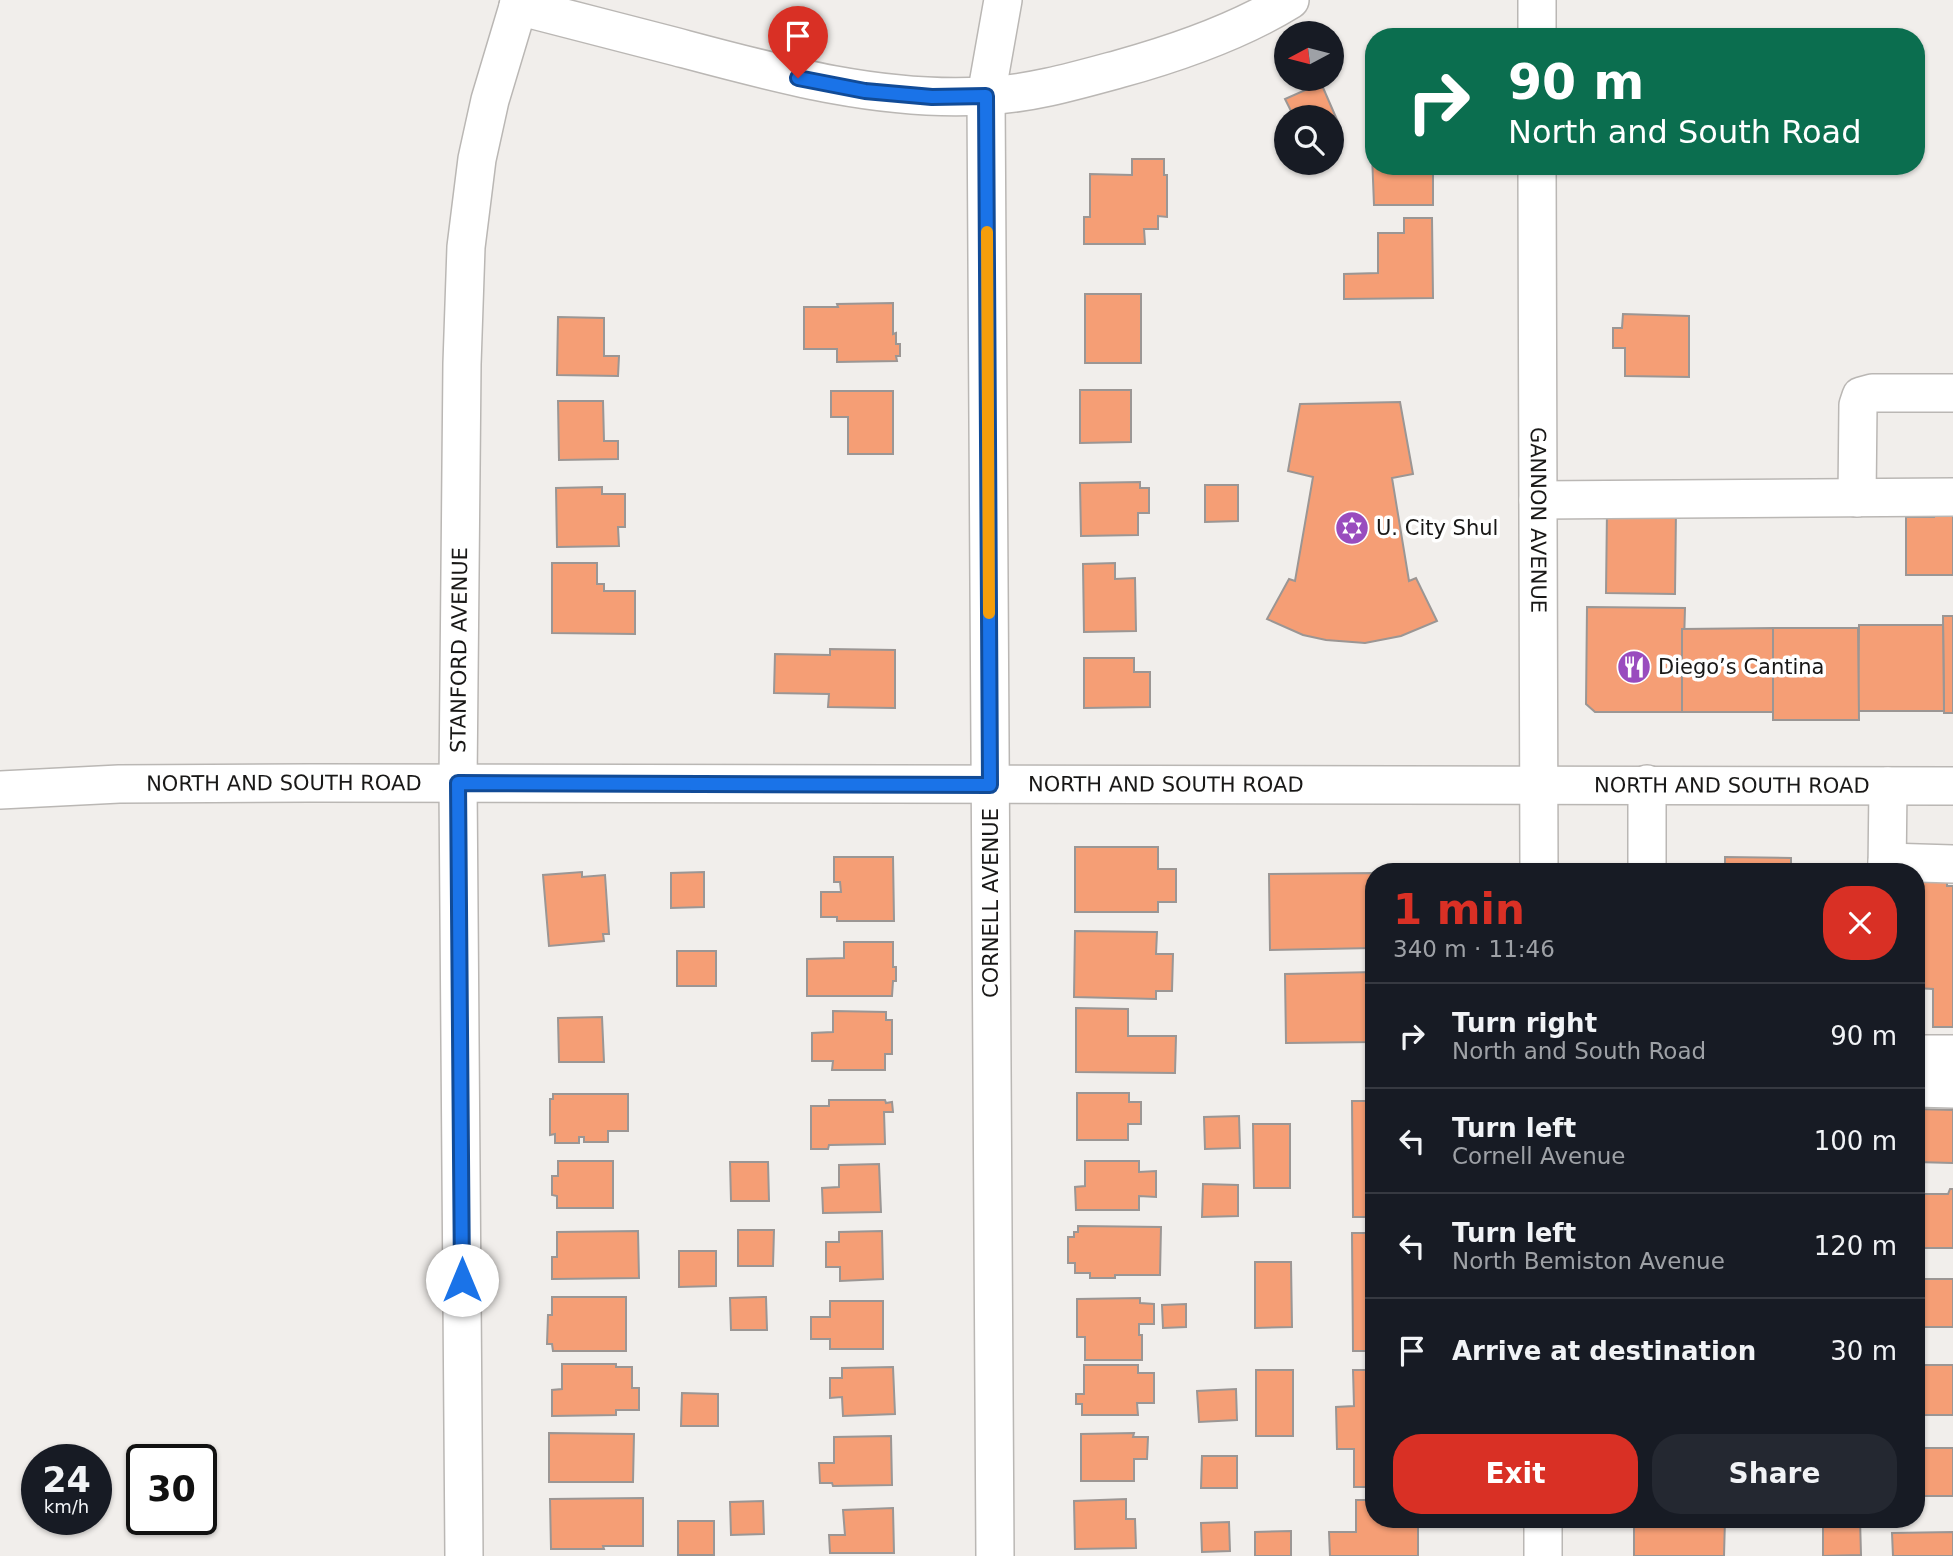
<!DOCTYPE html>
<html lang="en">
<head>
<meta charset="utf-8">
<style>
  :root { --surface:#171b24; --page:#242831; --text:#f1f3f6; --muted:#9ea1a6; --line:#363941; --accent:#d93025 }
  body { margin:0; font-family:"DejaVu Sans",sans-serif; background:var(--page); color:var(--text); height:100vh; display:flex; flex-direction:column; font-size:26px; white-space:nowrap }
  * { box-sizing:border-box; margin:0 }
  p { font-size:23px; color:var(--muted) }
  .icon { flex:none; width:38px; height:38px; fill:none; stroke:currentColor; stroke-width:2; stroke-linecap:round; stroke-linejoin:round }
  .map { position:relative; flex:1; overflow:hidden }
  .sheet { position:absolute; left:1365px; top:863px; width:560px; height:665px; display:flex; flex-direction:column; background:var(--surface); border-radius:28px; box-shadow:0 2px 5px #0004 }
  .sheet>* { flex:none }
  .top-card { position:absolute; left:1365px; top:28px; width:560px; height:147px; border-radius:28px; box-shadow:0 2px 5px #0004; background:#0b6e4f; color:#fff; overflow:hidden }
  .needle { width:46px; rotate:263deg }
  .fabs { position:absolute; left:1274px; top:21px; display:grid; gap:14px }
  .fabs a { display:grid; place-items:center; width:70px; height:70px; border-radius:50%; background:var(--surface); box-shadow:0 2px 5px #0004; font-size:35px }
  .speed { position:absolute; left:21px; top:1444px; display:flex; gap:14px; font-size:35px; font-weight:700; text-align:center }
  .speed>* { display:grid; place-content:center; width:91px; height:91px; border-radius:50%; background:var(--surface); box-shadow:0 2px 5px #0004; line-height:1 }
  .speed small { font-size:18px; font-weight:400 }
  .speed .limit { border:4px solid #111; border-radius:10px; background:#fff; color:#111 }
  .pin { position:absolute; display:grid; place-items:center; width:60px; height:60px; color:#fff; margin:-72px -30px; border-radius:50% 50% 50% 0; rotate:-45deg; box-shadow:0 0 7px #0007 }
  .pin .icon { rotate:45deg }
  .me { position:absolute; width:77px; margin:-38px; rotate:0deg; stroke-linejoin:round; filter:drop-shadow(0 0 5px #0008) }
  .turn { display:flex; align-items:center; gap:24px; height:147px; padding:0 28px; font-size:32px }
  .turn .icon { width:91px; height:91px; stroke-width:2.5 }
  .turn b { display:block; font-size:49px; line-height:60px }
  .round { display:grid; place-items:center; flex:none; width:74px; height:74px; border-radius:28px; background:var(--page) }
  .summary { display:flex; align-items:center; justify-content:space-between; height:119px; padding:0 28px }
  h1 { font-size:42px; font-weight:600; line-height:52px; color:var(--accent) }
  .primary-button { display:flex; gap:14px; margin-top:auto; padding:14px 28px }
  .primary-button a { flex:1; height:80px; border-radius:28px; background:var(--accent); color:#fff; font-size:28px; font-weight:600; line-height:80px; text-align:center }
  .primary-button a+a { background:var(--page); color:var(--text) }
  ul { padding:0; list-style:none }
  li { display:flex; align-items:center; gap:21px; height:105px; padding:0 28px; border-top:2px solid var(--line) }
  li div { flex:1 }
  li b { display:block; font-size:26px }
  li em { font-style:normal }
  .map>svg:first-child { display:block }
</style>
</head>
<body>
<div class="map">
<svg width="1953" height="1556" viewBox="0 0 1953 1556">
  <rect width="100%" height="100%" fill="#f1eeeb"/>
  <g fill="#f59e75" stroke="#9b9694" stroke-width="2">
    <path d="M1321,83L1341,129L1332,132V117H1294L1285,99Z"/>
    <path d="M1372,154H1374V166H1433V205H1374Z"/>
    <path d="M1132,159H1164V175H1167V217L1158,216V229H1144L1145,244H1084V217H1090V174L1132,175Z"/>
    <path d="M1404,218H1432L1433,298L1344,299V274L1378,273V233H1404Z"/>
    <rect x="1085" y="294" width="56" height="69"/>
    <path d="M893,303V334L896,333V344H900V356H896L897,361L837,362V349H804V307H838L837,304Z"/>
    <path d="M1623,314L1689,316V377L1625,376V348H1613V328H1622Z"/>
    <path d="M558,317L604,318V356H619L618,376L557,375Z"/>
    <path d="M1080,390H1131V442L1080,443Z"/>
    <path d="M831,391H893V454H848V417H831Z"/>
    <path d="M558,401H603L604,441H618V459L559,460Z"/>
    <path d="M1400,402L1413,474L1392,478L1409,581L1416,578L1437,621L1401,636L1365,643L1326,640L1303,635L1267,619L1289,579L1295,581L1313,477L1288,471L1300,404Z"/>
    <path d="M1140,482V488H1149V513H1138V535L1081,536L1080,483Z"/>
    <path d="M1205,485H1238V521L1205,522Z"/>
    <path d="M602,487V494H625V527H618L619,546L557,547L556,488Z"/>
    <path d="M1607,510H1676L1675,594L1606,593Z"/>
    <path d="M1934,512H1953V575H1906V517H1934Z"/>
    <path d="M552,563H597V584H604V591H635V634L552,633Z"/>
    <path d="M1115,563V579L1135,578L1136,631L1084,632L1083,564Z"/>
    <path d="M1587,607L1685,608L1682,712H1595L1586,704Z"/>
    <path d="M1943,616H1953V713H1944Z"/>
    <path d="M1859,625H1943L1944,711H1858Z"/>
    <path d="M1773,628H1858L1859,720H1773Z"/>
    <path d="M1773,628V712H1682V629Z"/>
    <path d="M830,649L895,650V708L828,707L829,694L774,693L775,654L830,655Z"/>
    <path d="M1084,658H1134V672H1150V707L1084,708Z"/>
    <path d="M1075,847H1158V869H1176V902H1158V912H1075Z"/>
    <path d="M834,857H893L894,921H837V917H821V892H841L840,882H834Z"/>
    <path d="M1725,857L1791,858V872H1725Z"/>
    <path d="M582,872V877L605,875L609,934H603L604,941L549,946L543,875Z"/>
    <path d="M704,872V907L671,908V873Z"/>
    <path d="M1374,873V948L1270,950L1269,874Z"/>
    <path d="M1916,874L1947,877V886H1953V1027H1933V989L1916,988Z"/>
    <path d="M1075,931L1157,932L1156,954H1173L1172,991H1156V999L1074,997Z"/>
    <path d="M844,942H893V967H896V981H893L892,996H807V959L844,958Z"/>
    <rect x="677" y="951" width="39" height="35"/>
    <path d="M1374,972V1042L1286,1043L1285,974Z"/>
    <path d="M1076,1008L1128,1009V1036H1176L1175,1073L1076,1072Z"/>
    <path d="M833,1011L886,1012V1020H892V1054H885V1070H832L833,1061H812V1033L833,1032Z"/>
    <path d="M602,1017L604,1062H559L558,1018Z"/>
    <path d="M1077,1093H1129V1102H1141V1124H1128V1140H1077Z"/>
    <path d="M553,1094H628V1131H608V1142H584V1137H579V1143H555V1134L550,1135V1099H553Z"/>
    <path d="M829,1100H885L886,1103L892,1102L893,1112H884L885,1144L829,1145L828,1149H811V1106H829Z"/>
    <path d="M1352,1101H1374V1217H1353Z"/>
    <path d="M1916,1109L1953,1110V1163L1916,1162Z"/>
    <path d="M1239,1116L1240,1148L1205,1149L1204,1117Z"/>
    <path d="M1253,1124H1290V1188H1254Z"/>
    <path d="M558,1161H613V1208H557V1196L552,1195V1176H558Z"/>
    <path d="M1085,1161H1139V1172L1156,1171V1197L1139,1196V1210H1076L1075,1187L1085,1186Z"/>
    <path d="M730,1162H768L769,1201H731Z"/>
    <path d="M879,1164L881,1212L823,1213L822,1188L839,1187V1165Z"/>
    <path d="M1203,1184L1238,1185V1216L1202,1217Z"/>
    <path d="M1950,1189H1953V1248H1916V1194H1948Z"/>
    <path d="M1078,1226L1161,1227L1160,1275H1115V1278H1090V1273H1075V1263H1068V1237H1074V1232H1078Z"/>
    <path d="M738,1230H774L773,1266H738Z"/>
    <path d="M638,1231L639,1278L552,1279V1257H557V1232Z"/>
    <path d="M882,1231L883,1279L840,1281V1267H826V1242H839V1232Z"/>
    <path d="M1352,1233H1374V1351H1353Z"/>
    <path d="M679,1251H716V1286L679,1287Z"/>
    <path d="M1255,1262H1291L1292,1327L1255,1328Z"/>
    <rect x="1916" y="1279" width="37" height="48"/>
    <path d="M552,1297H626V1351H553L552,1344H547L548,1315H552Z"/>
    <path d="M766,1297L767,1330H731L730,1298Z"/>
    <path d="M1140,1298V1303L1154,1304V1324H1139V1335H1142V1360H1085V1337H1077V1299Z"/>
    <path d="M830,1301H883V1349H830V1339H811V1317H830Z"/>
    <path d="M1186,1304V1327L1163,1328L1162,1305Z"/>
    <path d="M562,1364H616V1367H632V1388H639V1410H616V1415L552,1416V1390L562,1389Z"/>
    <path d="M1084,1365H1138V1373H1154V1403H1137L1138,1415H1082V1404H1076V1394H1084Z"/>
    <rect x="1916" y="1365" width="37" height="50"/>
    <path d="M893,1367L895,1414L843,1416L842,1397L830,1398V1378H842V1368Z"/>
    <rect x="1256" y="1370" width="37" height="66"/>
    <path d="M1353,1370H1374V1487H1354V1449H1337L1336,1407L1354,1406Z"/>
    <path d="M1236,1389L1237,1420L1199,1422L1197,1391Z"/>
    <path d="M682,1393L718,1394V1426H681Z"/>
    <path d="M549,1433L634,1434L633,1482H549Z"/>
    <path d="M1134,1433L1133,1437H1148L1147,1459H1134V1481H1081V1434Z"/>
    <path d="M891,1436L892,1485L833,1486L832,1483H820L819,1463H834V1437Z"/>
    <rect x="1916" y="1448" width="37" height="48"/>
    <path d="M1202,1456H1237V1488H1201Z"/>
    <path d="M643,1498V1546H603L604,1549H551L550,1499Z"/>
    <path d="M1126,1499V1519H1135L1136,1548L1075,1549L1074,1501Z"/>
    <path d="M1356,1500H1374V1519H1418V1556H1330L1329,1532H1356Z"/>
    <path d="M763,1501L764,1534L731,1535L730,1502Z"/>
    <path d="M893,1508L894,1553H830L829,1535H845L843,1510Z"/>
    <path d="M1634,1519H1725L1724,1556H1634Z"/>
    <path d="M1823,1519H1860L1861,1555L1823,1556Z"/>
    <rect x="678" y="1521" width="36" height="34"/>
    <path d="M1229,1522L1230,1551L1202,1552L1201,1523Z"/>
    <path d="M1291,1531V1556H1255V1532Z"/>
    <path d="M1953,1532V1556H1893L1892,1533Z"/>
  </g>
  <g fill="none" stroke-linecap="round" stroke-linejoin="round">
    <g stroke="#bab7b4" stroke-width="40">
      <g id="minor">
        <path d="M1537,0V37"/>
        <path d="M518,6C571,20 624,33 677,47C778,74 879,102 984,96C1030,94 1075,81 1119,69C1177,53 1238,32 1290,0"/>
        <path id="s1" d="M1537,166L1539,872"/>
        <path d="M1857,498L1858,405L1861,396L1872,393H1953"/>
        <path d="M1538,500L1953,497"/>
        <path id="s2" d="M0,790L119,784L310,783L1953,786"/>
        <path d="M1887,862L1953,864"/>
        <path d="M1647,872V784"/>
        <path d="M1887,872L1888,786"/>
        <path d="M1916,1054H1953"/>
        <path d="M1916,1088L1953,1089"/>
        <path d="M1543,1519V1556"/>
        <path id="s3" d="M464,1556L458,783L462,364L466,247L477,159L490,100L520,0"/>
        <path d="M995,1556L986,96L1003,0"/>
      </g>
    </g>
    <use href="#minor" stroke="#fff" stroke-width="37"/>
  </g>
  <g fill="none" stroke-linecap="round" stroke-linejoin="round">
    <g stroke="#114b97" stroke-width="18">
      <path id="route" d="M462,1280L458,783L990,785L986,96L932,97L865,91L798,78"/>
    </g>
    <use href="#route" stroke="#1a73e8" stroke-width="12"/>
    <path stroke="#f59e0b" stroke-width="12" d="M987,232L989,613"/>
  </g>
  <defs>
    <g id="synagogue-disc" transform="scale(1.75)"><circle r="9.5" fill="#994cbe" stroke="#fff"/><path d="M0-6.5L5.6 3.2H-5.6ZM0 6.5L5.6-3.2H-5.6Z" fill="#fff"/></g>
    <g id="restaurant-disc" transform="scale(1.75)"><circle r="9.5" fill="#994cbe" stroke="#fff"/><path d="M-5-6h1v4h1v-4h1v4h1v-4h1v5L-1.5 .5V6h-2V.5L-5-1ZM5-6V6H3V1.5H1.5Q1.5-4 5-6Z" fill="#fff"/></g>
  </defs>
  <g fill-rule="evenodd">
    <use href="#synagogue-disc" x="1352" y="528"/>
    <use href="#restaurant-disc" x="1634" y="667"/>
  </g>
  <g text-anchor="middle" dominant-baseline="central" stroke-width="7" stroke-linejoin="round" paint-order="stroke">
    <g font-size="21" fill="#191817" stroke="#fff">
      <text stroke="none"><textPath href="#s1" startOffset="354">GANNON AVENUE</textPath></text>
      <text stroke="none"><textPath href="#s3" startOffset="906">STANFORD AVENUE</textPath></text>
      <text stroke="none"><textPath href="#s2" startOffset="284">NORTH AND SOUTH ROAD</textPath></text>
      <text stroke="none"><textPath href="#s2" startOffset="1166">NORTH AND SOUTH ROAD</textPath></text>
      <text stroke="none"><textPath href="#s2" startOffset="1732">NORTH AND SOUTH ROAD</textPath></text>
      <text transform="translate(991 903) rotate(-90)">CORNELL AVENUE</text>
    </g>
    <g font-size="21" fill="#191817" stroke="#fff" text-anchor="start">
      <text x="1376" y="528">U. City Shul</text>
      <text x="1658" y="667">Diego’s Cantina</text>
    </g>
  </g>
</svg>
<div class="fabs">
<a><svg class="needle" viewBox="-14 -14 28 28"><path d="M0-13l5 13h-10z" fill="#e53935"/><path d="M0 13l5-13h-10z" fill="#9ea1a6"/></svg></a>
<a><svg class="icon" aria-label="search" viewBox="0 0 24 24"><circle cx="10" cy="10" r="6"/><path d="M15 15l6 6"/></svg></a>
</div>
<div class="speed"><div>24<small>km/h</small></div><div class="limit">30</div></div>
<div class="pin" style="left:798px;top:78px;background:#d93025"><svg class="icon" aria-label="arrive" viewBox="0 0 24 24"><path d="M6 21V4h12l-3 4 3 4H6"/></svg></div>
<svg class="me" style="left:462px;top:1280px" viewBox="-20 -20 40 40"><circle r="19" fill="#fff"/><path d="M0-13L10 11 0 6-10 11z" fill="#1a73e8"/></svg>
<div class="top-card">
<div class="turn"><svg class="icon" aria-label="right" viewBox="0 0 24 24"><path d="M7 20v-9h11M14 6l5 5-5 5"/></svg><div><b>90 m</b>North and South Road</div></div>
</div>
<section class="sheet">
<div class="summary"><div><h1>1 min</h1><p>340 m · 11:46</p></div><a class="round" style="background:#d93025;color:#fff"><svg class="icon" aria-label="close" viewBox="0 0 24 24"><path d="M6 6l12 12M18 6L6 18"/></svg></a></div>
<ul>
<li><svg class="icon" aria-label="right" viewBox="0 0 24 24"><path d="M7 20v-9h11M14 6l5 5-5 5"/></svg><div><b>Turn right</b><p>North and South Road</p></div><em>90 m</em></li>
<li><svg class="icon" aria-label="left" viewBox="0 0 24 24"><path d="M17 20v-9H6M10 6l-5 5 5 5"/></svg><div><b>Turn left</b><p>Cornell Avenue</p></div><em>100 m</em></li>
<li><svg class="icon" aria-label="left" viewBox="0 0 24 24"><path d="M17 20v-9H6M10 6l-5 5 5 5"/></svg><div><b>Turn left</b><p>North Bemiston Avenue</p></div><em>120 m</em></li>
<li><svg class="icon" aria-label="arrive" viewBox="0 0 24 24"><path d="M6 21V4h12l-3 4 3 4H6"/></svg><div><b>Arrive at destination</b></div><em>30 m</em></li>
</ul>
<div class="primary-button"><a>Exit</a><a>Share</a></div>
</section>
</div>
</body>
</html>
